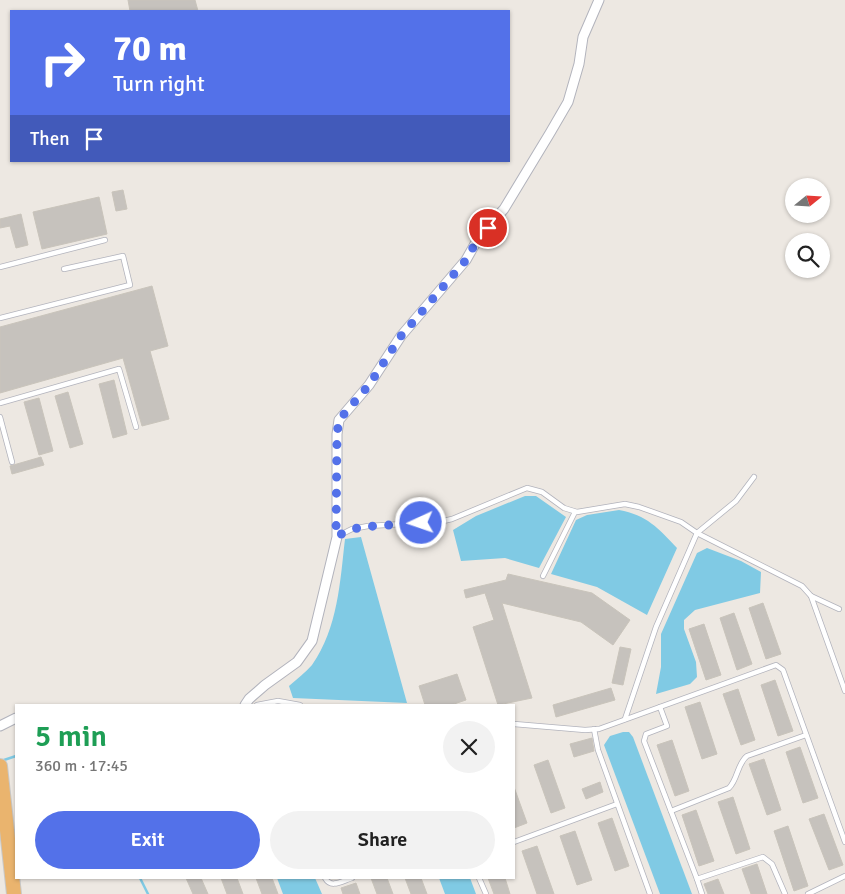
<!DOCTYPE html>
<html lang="en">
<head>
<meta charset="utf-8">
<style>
  :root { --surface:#fff; --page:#f2f2f2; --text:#222; --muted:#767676; --accent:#5371e9 }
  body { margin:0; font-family:Signika,sans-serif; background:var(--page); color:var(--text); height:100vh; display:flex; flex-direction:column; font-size:19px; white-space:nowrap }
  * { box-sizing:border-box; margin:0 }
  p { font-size:16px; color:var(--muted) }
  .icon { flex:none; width:28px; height:28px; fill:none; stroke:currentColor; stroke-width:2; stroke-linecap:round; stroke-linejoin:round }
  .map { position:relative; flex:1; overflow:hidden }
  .panel { position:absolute; left:15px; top:704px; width:500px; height:175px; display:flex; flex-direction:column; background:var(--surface); border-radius:0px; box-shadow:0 1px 4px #0004 }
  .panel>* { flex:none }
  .guide { position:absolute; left:10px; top:10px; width:500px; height:152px; border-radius:0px; box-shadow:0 1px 4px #0004; background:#5371e9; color:#fff; overflow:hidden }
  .needle { width:32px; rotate:72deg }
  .fabs { position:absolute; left:785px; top:178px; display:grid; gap:10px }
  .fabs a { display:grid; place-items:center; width:45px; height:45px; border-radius:50%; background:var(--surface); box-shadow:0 1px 4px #0004; font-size:25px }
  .pin { position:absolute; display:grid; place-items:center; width:42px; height:42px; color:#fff; margin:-21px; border:2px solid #fff; border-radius:50%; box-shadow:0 1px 5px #0007 }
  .me { position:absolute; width:55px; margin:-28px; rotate:267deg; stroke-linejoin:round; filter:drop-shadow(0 0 4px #0008) }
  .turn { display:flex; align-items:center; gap:18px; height:105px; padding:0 20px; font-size:22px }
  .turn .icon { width:65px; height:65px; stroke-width:2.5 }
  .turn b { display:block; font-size:35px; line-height:42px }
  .then { display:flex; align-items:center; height:48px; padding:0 20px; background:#0003; gap:10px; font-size:19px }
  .round { display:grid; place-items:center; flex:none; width:52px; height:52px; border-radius:26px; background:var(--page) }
  .overview { display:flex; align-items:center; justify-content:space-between; height:85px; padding:0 20px }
  h1 { font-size:30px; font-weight:600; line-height:38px; color:#1e9e55 }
  .primary-button { display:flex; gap:10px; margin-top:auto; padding:10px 20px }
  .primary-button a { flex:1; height:58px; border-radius:30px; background:var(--accent); color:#fff; font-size:20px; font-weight:600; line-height:58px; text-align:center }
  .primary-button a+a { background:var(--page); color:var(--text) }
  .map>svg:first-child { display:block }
</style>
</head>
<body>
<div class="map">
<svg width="845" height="894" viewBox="0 0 845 894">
  <rect width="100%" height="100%" fill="#ede8e2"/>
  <g fill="#80cae4">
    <path d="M525,496H536L566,517L539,568L505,558L461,561L453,530L476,516Z"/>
    <path d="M619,510C647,515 658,528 677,548L647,615L597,587L551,574L576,520L587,515Z"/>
    <path d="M361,537L407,703L293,698L289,686C297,679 306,672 312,665C338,628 340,582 345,539Z"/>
    <path d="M707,548L741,561L761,572L760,593L695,610L684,620V629L696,662L697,677L690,684L656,694L661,667V634L697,553Z"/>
    <path d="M623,732H629L633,737L692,894H660L604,745L610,736Z"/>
    <path d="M277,878H315L322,894H283Z"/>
    <path d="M439,878H470L476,894H445Z"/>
  </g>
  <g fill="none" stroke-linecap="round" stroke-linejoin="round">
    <g stroke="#80cae4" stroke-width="2.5">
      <path d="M1,761L16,756"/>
      <path d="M140,878L148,894"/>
    </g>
  </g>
  <g fill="#c6c2bd" stroke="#c9c4bb">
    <path d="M128,0H195L198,11H130Z"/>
    <path d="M123,190L127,209L116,211L112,192Z"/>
    <path d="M99,197L107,234L42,249L33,212Z"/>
    <path d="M21,214L28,245L16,248L10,226L0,228V219Z"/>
    <path d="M152,286L168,346L150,351L169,419L142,426L123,358L0,393V327Z"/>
    <path d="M114,380L127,434L113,438L99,384Z"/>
    <path d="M68,392L83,444L70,448L55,396Z"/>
    <path d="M39,398L53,451L39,455L24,402Z"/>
    <path d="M41,457L44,465L12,474L10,466Z"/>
    <path d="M508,574L592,593L630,620L613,645L581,622L502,603L532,698L498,705L473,627L494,620L485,593L466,598L464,590L506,580Z"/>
    <path d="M763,603L781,654L766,659L749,608Z"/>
    <path d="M734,613L752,664L737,670L720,618Z"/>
    <path d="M704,624L721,675L706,680L689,629Z"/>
    <path d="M620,647L631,649L623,685L612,683Z"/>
    <path d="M457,674L466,700L451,705H425L419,686Z"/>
    <path d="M775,680L793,731L778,736L761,685Z"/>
    <path d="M611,688L615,700L556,717L553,705Z"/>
    <path d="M738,689L755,740L741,745L723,694Z"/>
    <path d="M700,702L717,754L702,759L685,707Z"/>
    <path d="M592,738L594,751L574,757L570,744Z"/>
    <path d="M672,740L689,791L675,796L657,745Z"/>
    <path d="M800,747L818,798L803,803L786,752Z"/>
    <path d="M764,759L781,810L767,815L749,764Z"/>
    <path d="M548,760L565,808L551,813L534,765Z"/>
    <path d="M600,782L603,792L586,799L582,789Z"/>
    <path d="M514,787L527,823L514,828Z"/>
    <path d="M733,797L750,849L736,854L718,802Z"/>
    <path d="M696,810L714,861L699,866L682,815Z"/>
    <path d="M824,814L843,865L829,870L809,819Z"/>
    <path d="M612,818L629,866L615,871L598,823Z"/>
    <path d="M788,826L808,886L794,891L774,831Z"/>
    <path d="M575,831L592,880L577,885L560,836Z"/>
    <path d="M537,846L554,894H537L522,851Z"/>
    <path d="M757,864L767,894H751L742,869Z"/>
    <path d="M186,878H201L208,894H193Z"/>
    <path d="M221,878H237L243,894H227Z"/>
    <path d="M256,878H272L278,894H262Z"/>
    <path d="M371,878H387L393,894H377Z"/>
    <path d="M405,878H421L427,894H411Z"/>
    <path d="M488,878H505L510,894H494Z"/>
    <path d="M718,879L724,894H708L704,884Z"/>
    <path d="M356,883L360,894H343L341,888Z"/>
  </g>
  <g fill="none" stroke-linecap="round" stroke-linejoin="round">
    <g stroke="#b2b3bc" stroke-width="6">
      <g id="service">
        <path d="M0,267L105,240"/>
        <path d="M0,318L130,285L123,256L64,269"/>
        <path d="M0,403L119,369L136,427"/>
        <path d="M0,417L12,462"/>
        <path d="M338,536L352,529L368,526L439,522L452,519L527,488L542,492L564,508L577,512L625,504L639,507L681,522L697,533L802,586L811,596L845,691"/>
        <path d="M543,576L575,512"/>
        <path d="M811,596L839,609"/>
        <path d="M257,705L278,701L300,705"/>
        <path d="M660,707L667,726L646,734L644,741L697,879L763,857L772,864L785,894"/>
        <path d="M625,719L656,627L697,533L736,501L754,477"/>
        <path d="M514,724L585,730L599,729L776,665L783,670L845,842"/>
        <path d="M594,729L598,750L650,894"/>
        <path d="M671,811L729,788C738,779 737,764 747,756L806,735"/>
        <path d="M514,842L617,804"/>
        <path d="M325,878C331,889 342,881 352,878"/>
        <path d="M479,878L486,894"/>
        <path d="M697,879L702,894"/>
        <path d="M808,894L845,876"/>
      </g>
    </g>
    <g stroke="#b2b3bc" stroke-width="11">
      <g id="minor">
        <path d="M245,705L249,699L265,685L297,662L312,641L337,537V434L339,420L369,385L401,336L466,260L479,237L504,209L550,133L568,102L579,64L583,37L599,0"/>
        <path d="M0,726L16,718"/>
      </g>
    </g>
    <g stroke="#c8c8c8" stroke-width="16">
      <path id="trunk" d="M0,766L14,894"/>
    </g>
    <use href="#service" stroke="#fff" stroke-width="4.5"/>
    <use href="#minor" stroke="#fff" stroke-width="9"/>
    <use href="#trunk" stroke="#eab46e" stroke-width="14"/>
  </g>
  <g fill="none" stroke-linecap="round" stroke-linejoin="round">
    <path stroke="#5371e9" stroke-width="9" stroke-dasharray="0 16.2" d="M421,523L360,527L336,536L337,434L339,420L369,385L401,336L466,260L479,237L488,228"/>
  </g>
</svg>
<div class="fabs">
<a><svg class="needle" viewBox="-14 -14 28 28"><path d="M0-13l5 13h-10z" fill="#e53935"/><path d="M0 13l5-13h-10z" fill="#767676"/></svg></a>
<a><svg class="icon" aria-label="search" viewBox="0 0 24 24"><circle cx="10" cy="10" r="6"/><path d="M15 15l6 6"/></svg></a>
</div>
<div class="pin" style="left:488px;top:228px;background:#d93025"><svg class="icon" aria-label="arrive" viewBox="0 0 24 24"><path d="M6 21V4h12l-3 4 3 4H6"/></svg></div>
<svg class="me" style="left:421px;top:523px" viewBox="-20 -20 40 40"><circle r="17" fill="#5371e9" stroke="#fff" stroke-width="3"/><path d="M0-11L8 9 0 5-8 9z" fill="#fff"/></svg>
<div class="guide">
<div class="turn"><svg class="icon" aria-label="right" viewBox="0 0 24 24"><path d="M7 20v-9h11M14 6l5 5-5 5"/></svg><div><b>70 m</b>Turn right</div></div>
<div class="then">Then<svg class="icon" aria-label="arrive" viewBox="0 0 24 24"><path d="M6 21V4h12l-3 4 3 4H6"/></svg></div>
</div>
<section class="panel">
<div class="overview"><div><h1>5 min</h1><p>360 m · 17:45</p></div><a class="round"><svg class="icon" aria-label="close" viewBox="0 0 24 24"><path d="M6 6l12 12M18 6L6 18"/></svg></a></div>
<div class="primary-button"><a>Exit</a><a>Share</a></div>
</section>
</div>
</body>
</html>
